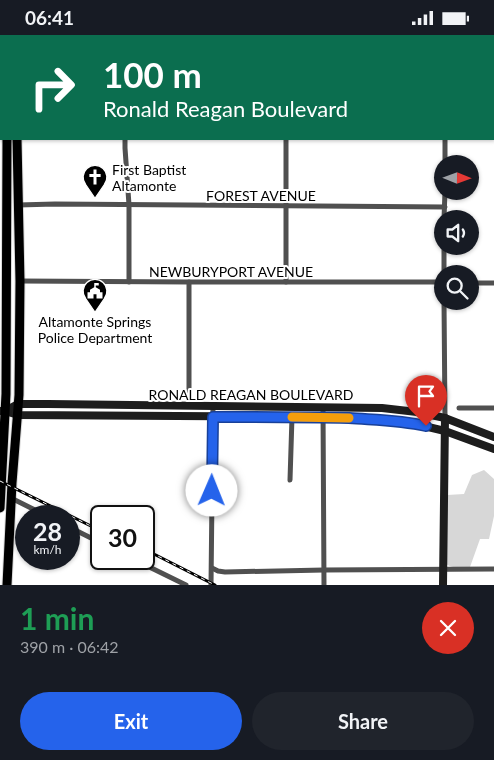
<!DOCTYPE html>
<html lang="en">
<head>
<meta charset="utf-8">
<style>
  :root { --surface:#171b24; --page:#20242c; --text:#f1f3f6; --muted:#9ea1a6; --accent:#2563eb }
  body { margin:0; font-family:Lato,sans-serif; background:var(--page); color:var(--text); height:100vh; display:flex; flex-direction:column; font-size:19px; white-space:nowrap }
  * { box-sizing:border-box; margin:0 }
  p { font-size:16px; color:var(--muted) }
  .icon { flex:none; width:28px; height:28px; fill:none; stroke:currentColor; stroke-width:2; stroke-linecap:round; stroke-linejoin:round }
  .map { position:relative; height:550px; overflow:hidden }
  .details { display:flex; flex-direction:column; background:var(--surface); flex:1 }
  .details>* { flex:none }
  .guide { position:absolute; left:0px; top:0px; width:495px; height:105px; box-shadow:0 1px 4px #0004; background:#0b6e4f; color:#fff; overflow:hidden }
  .needle { width:32px; rotate:91deg }
  .buttons { position:absolute; left:434px; top:120px; display:grid; gap:10px }
  .buttons a { display:grid; place-items:center; width:45px; height:45px; border-radius:50%; background:var(--surface); box-shadow:0 1px 4px #0004; font-size:25px }
  .speed { position:absolute; left:15px; top:470px; display:flex; gap:10px; font-size:25px; font-weight:700; text-align:center }
  .speed>* { display:grid; place-content:center; width:65px; height:65px; border-radius:50%; background:var(--surface); box-shadow:0 1px 4px #0004; line-height:1 }
  .speed small { font-size:12px; font-weight:400 }
  .speed .limit { border:2px solid #111; border-radius:8px; background:#fff; color:#111 }
  .pin { position:absolute; display:grid; place-items:center; width:42px; height:42px; color:#fff; margin:-51px -21px; border-radius:50% 50% 50% 0; rotate:-45deg; box-shadow:0 0 5px #0007 }
  .pin .icon { rotate:45deg }
  .me { position:absolute; width:55px; margin:-28px; rotate:1deg; stroke-linejoin:round; filter:drop-shadow(0 0 4px #0008) }
  .turn { display:flex; align-items:center; gap:18px; height:105px; padding:0 20px; font-size:22px }
  .turn .icon { width:65px; height:65px; stroke-width:2.5 }
  .turn b { display:block; font-size:35px; line-height:42px }
  .round { display:grid; place-items:center; flex:none; width:52px; height:52px; border-radius:26px; background:var(--page) }
  .headline { display:flex; align-items:center; justify-content:space-between; height:85px; padding:0 20px }
  h1 { font-size:30px; font-weight:700; line-height:38px; color:#1e9e55 }
  .action { display:flex; gap:10px; margin-top:auto; padding:10px 20px }
  .action a { flex:1; height:58px; border-radius:30px; background:var(--accent); color:#fff; font-size:20px; font-weight:700; line-height:58px; text-align:center }
  .action a+a { background:var(--page); color:var(--text) }
  .status { display:flex; justify-content:space-between; align-items:center; height:35px; padding:0 25px; background:var(--surface); direction:ltr }
  .status svg { height:14px; fill:currentColor }
  .map>svg:first-child { display:block }
</style>
</head>
<body>
<div class="status"><b>06:41</b><svg viewBox="0 0 49 12"><path d="M0 12V9h3v3zM5 12V6h3v6zM10 12V3h3v9zM15 12V0h3v12zM26 1h20v11H26zM47 4h2v5h-2z"/></svg></div>
<div class="map">
<svg width="494" height="550" viewBox="0 0 494 550">
  <rect width="100%" height="100%" fill="#fff"/>
  <g fill="#d7d7d7">
    <rect x="375" y="0" width="78" height="1"/>
    <path d="M484,435L494,444V481L489,504H480L470,532C462,532 453,534 446,529L447,460L464,459L472,440Z"/>
  </g>
  <g fill="none" stroke-linecap="round" stroke-linejoin="round">
    <g stroke="#dbdbdb" stroke-width="11">
      <g id="primary">
        <path d="M7,0V1"/>
        <path d="M18,1V0"/>
        <path d="M0,473L6,359L7,104"/>
        <path d="M7,550L12,448L19,360L20,246L17,104"/>
      </g>
    </g>
    <g stroke="#505050" stroke-width="5">
      <path d="M194,0L196,1"/>
      <path d="M127,1V0"/>
      <path d="M125,104V113L129,170V247"/>
      <path d="M445,129V104"/>
      <path d="M18,170L55,169L445,172"/>
      <path d="M444,184L445,156"/>
      <path d="M444,239V211"/>
      <path d="M20,246L189,247H442"/>
      <path d="M189,247V371"/>
      <path d="M286,247V104"/>
      <path d="M470,248H494"/>
      <path d="M444,266L445,383"/>
      <path d="M323,372L324,550"/>
      <path d="M459,373H494"/>
      <path d="M290,445L292,382"/>
      <path d="M11,463L47,481"/>
      <path d="M69,492L101,508"/>
      <path d="M133,524L186,550"/>
      <path d="M212,533L218,536L225,537L324,535L494,534"/>
      <path d="M211,550L213,371"/>
    </g>
    <g stroke="#1d1d1d" stroke-width="8">
      <path d="M0,376H5L18,380L323,382L383,385L407,387L445,396L494,414"/>
      <path d="M5,376L18,369H48L382,373L417,377L445,383L494,402"/>
      <path d="M443,550L445,383"/>
    </g>
    <use href="#primary" stroke="#000" stroke-width="9"/>
    <g stroke="#000" stroke-width="3">
      <g id="rail">
        <path d="M0,446L101,496"/>
        <path d="M144,514L215,550"/>
      </g>
    </g>
    <use href="#rail" stroke="#fff" stroke-width="1" stroke-dasharray="4" stroke-linecap="butt"/>
  </g>
  <g fill="none" stroke-linecap="round" stroke-linejoin="round">
    <g stroke="#184099" stroke-width="12">
      <path id="route" d="M212,456L213,382C259,382 304,382 349,383C376,385 400,385 426,391"/>
    </g>
    <use href="#route" stroke="#2563eb" stroke-width="9"/>
    <path stroke="#f59e0b" stroke-width="9" d="M292,382L349,383"/>
  </g>
  <defs>
    <g id="church-pin" transform="scale(1.25)"><path d="M0 17L-7.5 6A9.5 9.5 0 1 1 7.5 6Z" fill="#000" stroke="#fff"/><path d="M-1.2-6h2.4v3.5h3.3v2.4h-3.3V6h-2.4V-.1h-3.3v-2.4h3.3Z" fill="#fff"/></g>
    <g id="civic-pin" transform="scale(1.25)"><path d="M0 17L-7.5 6A9.5 9.5 0 1 1 7.5 6Z" fill="#000" stroke="#fff"/><path d="M-.6-6.5H3V-4.5H.6V-3L4-1V1h2V6H-6V1h2V-1L-.6-3ZM-1.2 2.5V6h2.4V2.5Z" fill="#fff"/></g>
  </defs>
  <g fill-rule="evenodd">
    <use href="#church-pin" x="95" y="142"/>
    <use href="#civic-pin" x="95" y="256"/>
  </g>
  <g text-anchor="middle" dominant-baseline="central" stroke-width="4" stroke-linejoin="round" paint-order="stroke">
    <g font-size="14" fill="#000" stroke="#fff" text-anchor="start">
      <text x="112" y="134">First Baptist<tspan x="112" dy="16">Altamonte</tspan></text>
      <text x="95" y="286" text-anchor="middle">Altamonte Springs<tspan x="95" dy="16">Police Department</tspan></text>
    </g>
    <g font-size="14" fill="#000" stroke="#fff">
      <text x="261" y="160">FOREST AVENUE</text>
      <text x="231" y="236">NEWBURYPORT AVENUE</text>
      <text x="251" y="359">RONALD REAGAN BOULEVARD</text>
    </g>
  </g>
</svg>
<div class="buttons">
<a><svg class="needle" viewBox="-14 -14 28 28"><path d="M0-13l5 13h-10z" fill="#e53935"/><path d="M0 13l5-13h-10z" fill="#9ea1a6"/></svg></a>
<a><svg class="icon" aria-label="sound" viewBox="0 0 24 24"><path d="M4 9h4l5-4v14l-5-4H4zM17 9q2 3 0 6"/></svg></a>
<a><svg class="icon" aria-label="search" viewBox="0 0 24 24"><circle cx="10" cy="10" r="6"/><path d="M15 15l6 6"/></svg></a>
</div>
<div class="speed"><div>28<small>km/h</small></div><div class="limit">30</div></div>
<div class="pin" style="left:426px;top:391px;background:#d93025"><svg class="icon" aria-label="arrive" viewBox="0 0 24 24"><path d="M6 21V4h12l-3 4 3 4H6"/></svg></div>
<svg class="me" style="left:212px;top:456px" viewBox="-20 -20 40 40"><circle r="19" fill="#fff"/><path d="M0-13L10 11 0 6-10 11z" fill="#2563eb"/></svg>
<div class="guide">
<div class="turn"><svg class="icon" aria-label="right" viewBox="0 0 24 24"><path d="M7 20v-9h11M14 6l5 5-5 5"/></svg><div><b>100 m</b>Ronald Reagan Boulevard</div></div>
</div>
</div>
<section class="details">
<div class="headline"><div><h1>1 min</h1><p>390 m · 06:42</p></div><a class="round" style="background:#d93025;color:#fff"><svg class="icon" aria-label="close" viewBox="0 0 24 24"><path d="M6 6l12 12M18 6L6 18"/></svg></a></div>
<div class="action"><a>Exit</a><a>Share</a></div>
</section>
</body>
</html>
